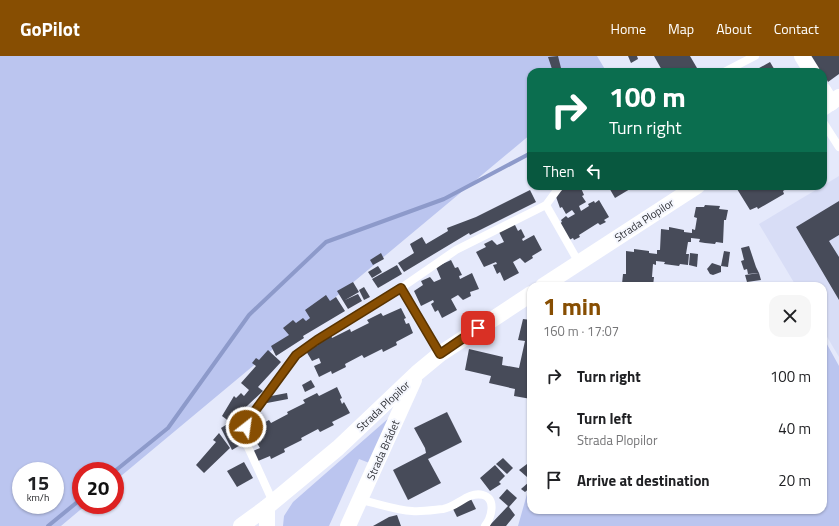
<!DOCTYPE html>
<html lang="en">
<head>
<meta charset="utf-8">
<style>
  :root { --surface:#fff; --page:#f6f6f6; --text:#202124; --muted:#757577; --accent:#874e02 }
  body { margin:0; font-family:"Titillium Web",sans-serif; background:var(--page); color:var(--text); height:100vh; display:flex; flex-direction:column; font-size:15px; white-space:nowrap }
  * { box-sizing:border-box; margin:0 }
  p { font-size:13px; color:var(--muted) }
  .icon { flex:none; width:22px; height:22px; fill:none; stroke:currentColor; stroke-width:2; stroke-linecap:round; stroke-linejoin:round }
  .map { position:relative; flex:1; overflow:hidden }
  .drawer { position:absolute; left:527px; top:226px; width:300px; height:232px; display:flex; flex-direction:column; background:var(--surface); border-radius:12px; box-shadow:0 1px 3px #0004 }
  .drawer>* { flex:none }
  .guide { position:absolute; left:527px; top:12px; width:300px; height:122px; border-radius:12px; box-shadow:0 1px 3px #0004; background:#0b6e4f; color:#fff; overflow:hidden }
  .speed { position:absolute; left:12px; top:406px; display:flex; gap:8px; font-size:20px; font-weight:700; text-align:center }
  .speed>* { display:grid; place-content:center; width:52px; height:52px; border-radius:50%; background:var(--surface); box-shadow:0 1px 3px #0004; line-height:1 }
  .speed small { font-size:10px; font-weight:400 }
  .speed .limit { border:6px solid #d22; background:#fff; color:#111 }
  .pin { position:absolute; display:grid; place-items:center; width:34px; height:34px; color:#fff; margin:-17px; border-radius:8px; box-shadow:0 2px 6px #0006 }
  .me { position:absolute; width:44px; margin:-22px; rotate:30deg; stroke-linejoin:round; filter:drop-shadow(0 0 3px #0008) }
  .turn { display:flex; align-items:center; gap:14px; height:84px; padding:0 16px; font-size:18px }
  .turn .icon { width:52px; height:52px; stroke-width:2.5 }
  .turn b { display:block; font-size:28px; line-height:34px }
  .then { display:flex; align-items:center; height:38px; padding:0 16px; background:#0003; gap:8px; font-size:15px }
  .round { display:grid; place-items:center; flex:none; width:42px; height:42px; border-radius:12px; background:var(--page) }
  .overview { display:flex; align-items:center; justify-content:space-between; height:68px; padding:0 16px }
  h1 { font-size:24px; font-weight:700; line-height:30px; color:var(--accent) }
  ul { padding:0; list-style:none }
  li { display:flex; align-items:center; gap:12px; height:52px; padding:0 16px }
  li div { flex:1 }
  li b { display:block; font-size:15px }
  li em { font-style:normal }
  header { display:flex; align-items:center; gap:24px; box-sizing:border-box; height:56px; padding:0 20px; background:var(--accent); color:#fff }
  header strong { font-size:19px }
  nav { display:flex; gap:22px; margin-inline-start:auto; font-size:14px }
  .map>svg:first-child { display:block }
</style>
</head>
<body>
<header>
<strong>GoPilot</strong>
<nav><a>Home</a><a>Map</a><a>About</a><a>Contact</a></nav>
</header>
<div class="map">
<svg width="839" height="470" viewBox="0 0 839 470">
  <rect width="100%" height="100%" fill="#e5e9fb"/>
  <path fill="#d8ddf6" d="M839,120V301L823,274V230H796L759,168Z"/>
  <g fill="#bbc5ef" fill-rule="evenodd">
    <path d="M0,0H597L606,15L531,16V78L115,425V415H81V449H86L61,470H0ZM21,415H55V449H21Z"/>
    <path d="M823,281L839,310V470H518L531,424V454H823Z"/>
    <path d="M390,361L372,408L359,403L329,470H283L284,460L293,446Z"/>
  </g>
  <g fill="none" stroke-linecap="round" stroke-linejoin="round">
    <g stroke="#8d9aca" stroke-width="4">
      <path d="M115,415L168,372L249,259L326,186L444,143L529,98"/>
      <path d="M48,470L81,443"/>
    </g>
  </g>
  <g fill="#474b59">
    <path d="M558,0L562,16H553L548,1Z"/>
    <path d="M628,0H637L638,3L631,7Z"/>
    <path d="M654,0H690L697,12L691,16H663Z"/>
    <path d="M810,0H839V18L828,26L823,16H821Z"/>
    <path d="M770,6L776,16H752Z"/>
    <path d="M569,130H576L578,134L581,132L584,139L582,140L586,146L579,150L581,155L589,150L588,148L594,145L595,147L599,144L609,161L604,164L606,166L600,169L598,167L579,179L580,181L574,184L573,182L567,185L557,169L562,166L561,164L566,160L568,162L575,158L572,154L566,158L562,151L560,152L555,138Z"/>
    <path d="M608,130H635L615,142Z"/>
    <path d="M742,130H789V131L783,135L784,138L758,153L757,151L750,154L737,133Z"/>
    <path d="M530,134L536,146L470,179L469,177L404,216L398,207L414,197L410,188L422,181L426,188L448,175L447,172L476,161Z"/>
    <path d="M839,145V179L829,185L839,201V244L796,171Z"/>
    <path d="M705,149L720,150L719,153L728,154L726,164H724L723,187L716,186L715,188L705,187L699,186L700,183L691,182V186H688L686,198H689L688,209L680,208L679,210L664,208L665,206L656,205V209L653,208L652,221H654L653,230L622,228L623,218H626V195L634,196V193L649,195V197L657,198V194H660L661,173L669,174V171L684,174V176L692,177V173L695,174L697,162L694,161L696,151H704Z"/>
    <path d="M514,167L518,175L521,173L525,181L522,183L523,185L534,179L542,194L532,200L533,202L525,207L520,202L513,206L519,217L504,225L500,216L497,218L493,209L497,208L496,206L484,211L476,196L486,191L484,188L492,184L497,189L504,186L498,174Z"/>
    <path d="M749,190L756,211L759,217L748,218L747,213L744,214L741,205L744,204L741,192Z"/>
    <path d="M724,195L730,196L728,211L721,210Z"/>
    <path d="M381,197L384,203L373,209L370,204Z"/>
    <path d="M690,197L698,198L697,211L689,209Z"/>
    <path d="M451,204L455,212L458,211L462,219L459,220L460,223L472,217L479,233L470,236L471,240L463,244L458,239L451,243L457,254L442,262L438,254L435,256L431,248L434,246L433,244L421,250L414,235L423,229L421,225L430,221L434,226L441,223L436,211Z"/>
    <path d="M712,207L721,210V216L713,219L710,218L707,213Z"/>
    <path d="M397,209L402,218L378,232L372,223Z"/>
    <path d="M378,210L382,216L372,222L368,216Z"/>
    <path d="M759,217L761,224L747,226L745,219Z"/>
    <path d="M353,226L359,236L345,244L358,238L362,245L348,253L337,235Z"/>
    <path d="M364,231L370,241L364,244L359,234Z"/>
    <path d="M326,239L330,245L336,241L345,255L303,280L304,282L276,300L271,290L289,279L283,272L293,264L296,267L303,262L306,265L310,262L305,254Z"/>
    <path d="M401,252L406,262L404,263L406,268L409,267L413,277L396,286L397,289L383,296L382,293L364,302L362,299L345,308L346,311L332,318L331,315L319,321L314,310L321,307L319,302L312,305L306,295L318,289L317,286L331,279L332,282L350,273L351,276L369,267L367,264L381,257L383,260Z"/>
    <path d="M523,263L531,264V343L514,340L515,333L489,327L491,320L465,314L469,293L503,301L502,309L519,312L525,285L518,284Z"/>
    <path d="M268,294L281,306L258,331L263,335L230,366L222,360L234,340L236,342L241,337L244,340L249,334L241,327L256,310L252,307L256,302L259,304Z"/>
    <path d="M311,324L315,331L305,336L302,329Z"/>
    <path d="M337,331L342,342L340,343L342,348L344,346L350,357L332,366L334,369L320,376L318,373L301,382L302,384L284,393L285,396L271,403L270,400L258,405L253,395L260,392L257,387L251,390L245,380L257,374L255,371L269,364L271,367L288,358L287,356L305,347L303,344L317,337L319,340Z"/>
    <path d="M287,337L288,343L267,347L266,341Z"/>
    <path d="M447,356L462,386L428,403L441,427L408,444L393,414L426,397L425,392L414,372Z"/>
    <path d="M229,367L242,388L232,394L221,372Z"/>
    <path d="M219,377L230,392L204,417L196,409L216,386L213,384Z"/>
    <path d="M503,402L513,412L507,418L496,408Z"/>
    <path d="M531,405V417L527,421L519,414Z"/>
    <path d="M244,406L253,422L237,431L227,415Z"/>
    <path d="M495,409L505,420L499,426L501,428L490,435L480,422Z"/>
    <path d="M529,426L531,431L525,436L521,433Z"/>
    <path d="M507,433L517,442L509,451L515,459L506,470H489L508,450L499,442Z"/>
    <path d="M470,441L476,453L457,461L452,451Z"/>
    <path d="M397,459L401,470H373L389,461Z"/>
  </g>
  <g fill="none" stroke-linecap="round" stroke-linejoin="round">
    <g stroke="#fff" stroke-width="8">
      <path d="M724,16L755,0"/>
      <path d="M823,66L839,91"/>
      <path d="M546,149L579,207"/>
      <path d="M401,232L440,298"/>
      <path d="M360,444C377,447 395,454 412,455C421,456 433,454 443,453C457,451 468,435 483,439C497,443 491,462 485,470"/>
      <path d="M273,446L243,380L249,363L296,299L317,284L401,232L456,194L546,149L560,130"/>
    </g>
    <g stroke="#fff" stroke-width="16">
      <path d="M802,0L812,16"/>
      <path d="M823,34L831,47"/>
      <path d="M823,52L839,41"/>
      <path d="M543,230L697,130"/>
      <path d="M241,470L267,451L338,392L417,317L440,298L531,238"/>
      <path d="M267,470V451"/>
      <path d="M348,470L414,324"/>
    </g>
  </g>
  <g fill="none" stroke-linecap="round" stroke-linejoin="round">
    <g stroke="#583301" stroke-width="10">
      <path id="route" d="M246,371L249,363L296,299L317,284L401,232L440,298L478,272"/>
    </g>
    <use href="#route" stroke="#874e02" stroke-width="7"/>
  </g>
  <g text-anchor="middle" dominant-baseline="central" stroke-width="4" stroke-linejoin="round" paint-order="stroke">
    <g font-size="11" fill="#2f3137" stroke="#f5f7fe">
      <text transform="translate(644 164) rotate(-33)">Strada Plopilor</text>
      <text transform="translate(383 350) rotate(-43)">Strada Plopilor</text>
      <text transform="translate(383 394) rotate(-66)">Strada Brădet</text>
    </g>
  </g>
</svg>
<div class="speed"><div>15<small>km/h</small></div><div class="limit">20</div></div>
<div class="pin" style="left:478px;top:272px;background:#d93025"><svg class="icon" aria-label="arrive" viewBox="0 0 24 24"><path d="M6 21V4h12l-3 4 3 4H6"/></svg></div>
<svg class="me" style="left:246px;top:371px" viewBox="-20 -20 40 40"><circle r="17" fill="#874e02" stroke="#fff" stroke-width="3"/><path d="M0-11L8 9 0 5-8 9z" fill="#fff"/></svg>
<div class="guide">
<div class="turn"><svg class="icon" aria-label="right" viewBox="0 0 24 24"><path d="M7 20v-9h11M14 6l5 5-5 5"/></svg><div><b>100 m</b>Turn right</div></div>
<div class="then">Then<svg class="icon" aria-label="left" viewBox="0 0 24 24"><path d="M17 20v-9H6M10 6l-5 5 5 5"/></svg></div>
</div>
<section class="drawer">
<div class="overview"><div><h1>1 min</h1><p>160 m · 17:07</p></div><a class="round"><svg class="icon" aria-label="close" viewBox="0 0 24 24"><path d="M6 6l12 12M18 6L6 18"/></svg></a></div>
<ul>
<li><svg class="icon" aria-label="right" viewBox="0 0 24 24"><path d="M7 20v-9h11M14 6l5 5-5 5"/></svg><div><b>Turn right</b></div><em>100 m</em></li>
<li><svg class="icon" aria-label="left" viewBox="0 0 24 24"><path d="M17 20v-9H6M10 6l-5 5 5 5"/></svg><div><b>Turn left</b><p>Strada Plopilor</p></div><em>40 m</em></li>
<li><svg class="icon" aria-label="arrive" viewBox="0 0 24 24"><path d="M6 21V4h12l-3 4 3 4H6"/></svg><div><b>Arrive at destination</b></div><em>20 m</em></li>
</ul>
</section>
</div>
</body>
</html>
